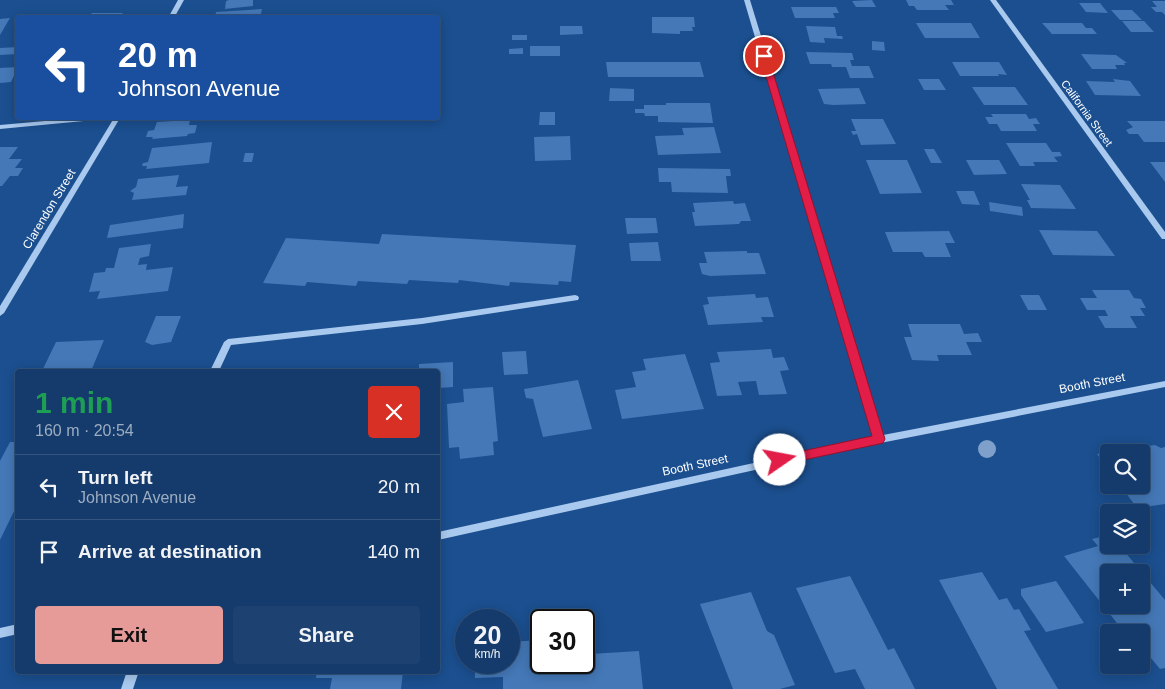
<!DOCTYPE html>
<html lang="en">
<head>
<meta charset="utf-8">
<style>
  :root { --surface:#143b6b; --page:#1d4271; --text:#f1f3f6; --muted:#9dadc1; --line:#33557e; --accent:#e69b98 }
  body { margin:0; font-family:Helvetica,sans-serif; background:var(--page); color:var(--text); height:100vh; display:flex; flex-direction:column; font-size:19px; white-space:nowrap }
  * { box-sizing:border-box; margin:0 }
  p { font-size:16px; color:var(--muted) }
  .icon { flex:none; width:28px; height:28px; fill:none; stroke:currentColor; stroke-width:2; stroke-linecap:round; stroke-linejoin:round }
  .map { position:relative; flex:1; overflow:hidden }
  .details { position:absolute; left:15px; top:369px; width:425px; height:305px; display:flex; flex-direction:column; background:var(--surface); border-radius:5px; box-shadow:0 2px 12px #0003,0 0 0 1px var(--line) }
  .details>* { flex:none }
  .hud { position:absolute; left:15px; top:15px; width:425px; height:105px; border-radius:5px; box-shadow:0 2px 12px #0003,0 0 0 1px var(--line); background:#1a4fa0; color:#fff; overflow:hidden }
  .buttons { position:absolute; left:1100px; top:444px; display:grid; gap:10px }
  .buttons a { display:grid; place-items:center; width:50px; height:50px; border-radius:5px; background:var(--surface); box-shadow:0 2px 12px #0003,0 0 0 1px var(--line); font-size:25px }
  .speed { position:absolute; left:455px; top:609px; display:flex; gap:10px; font-size:25px; font-weight:700; text-align:center }
  .speed>* { display:grid; place-content:center; width:65px; height:65px; border-radius:50%; background:var(--surface); box-shadow:0 2px 12px #0003,0 0 0 1px var(--line); line-height:1 }
  .speed small { font-size:12px; font-weight:400 }
  .speed .limit { border:2px solid #111; border-radius:8px; background:#fff; color:#111 }
  .pin { position:absolute; display:grid; place-items:center; width:42px; height:42px; color:#fff; margin:-21px; border:2px solid #fff; border-radius:50%; box-shadow:0 1px 5px #0007 }
  .me { position:absolute; width:55px; margin:-28px; rotate:78deg; stroke-linejoin:round; filter:drop-shadow(0 0 4px #0008) }
  .turn { display:flex; align-items:center; gap:18px; height:105px; padding:0 20px; font-size:22px }
  .turn .icon { width:65px; height:65px; stroke-width:2.5 }
  .turn b { display:block; font-size:35px; line-height:42px }
  .round { display:grid; place-items:center; flex:none; width:52px; height:52px; border-radius:5px; background:var(--page) }
  .headline { display:flex; align-items:center; justify-content:space-between; height:85px; padding:0 20px }
  h1 { font-size:30px; font-weight:700; line-height:38px; color:#1e9e55 }
  .primary-button { display:flex; gap:10px; margin-top:auto; padding:10px 20px }
  .primary-button a { flex:1; height:58px; border-radius:5px; background:var(--accent); color:#111; font-size:20px; font-weight:700; line-height:58px; text-align:center }
  .primary-button a+a { background:var(--page); color:var(--text) }
  ul { padding:0; list-style:none }
  li { display:flex; align-items:center; gap:15px; height:65px; padding:0 20px; border-top:1px solid var(--line) }
  li div { flex:1 }
  li b { display:block; font-size:19px }
  li em { font-style:normal }
  .map>svg:first-child { display:block }
</style>
</head>
<body>
<div class="map">
<svg width="1165" height="689" viewBox="0 0 1165 689">
  <rect width="100%" height="100%" fill="#1b4f8f"/>
  <g fill="#4478b7" fill-rule="evenodd">
    <path d="M229,0H253V6L225,9L226,1Z"/>
    <path d="M872,0L876,7H856L852,1Z"/>
    <path d="M906,0H951L954,5H945L949,10H917L914,6H909Z"/>
    <path d="M1152,1H1165V15L1162,12H1156L1151,7H1157Z"/>
    <path d="M1079,3H1100L1108,13L1086,12Z"/>
    <path d="M791,7H836L839,13H833L835,18H795Z"/>
    <path d="M262,9L260,18H215L216,12Z"/>
    <path d="M1111,10H1132L1142,20H1120Z"/>
    <path d="M92,13H123L119,18H88Z"/>
    <path d="M652,17H694L695,27H692L693,31H680V34L652,33Z"/>
    <path d="M10,18L0,35V19Z"/>
    <path d="M1122,21H1144L1154,32H1131Z"/>
    <path d="M916,23H971L980,38H925Z"/>
    <path d="M1042,23H1082L1086,28H1092L1097,34H1052Z"/>
    <path d="M560,26H582L583,34L560,35Z"/>
    <path d="M806,26L835,27L837,36H842L843,39L824,38L825,43L810,42Z"/>
    <rect x="512" y="35" width="15" height="5"/>
    <path d="M872,41L884,42L885,51L872,50Z"/>
    <rect x="530" y="46" width="30" height="10"/>
    <path d="M18,47V54L0,55V48Z"/>
    <path d="M523,48V54H509V49Z"/>
    <path d="M806,52L852,53L854,60H850L852,66H869L874,78H850L846,67H832L831,64H810Z"/>
    <path d="M1081,54L1116,55L1127,63H1124L1125,65H1115L1117,69H1092Z"/>
    <path d="M606,62H700L704,77H608Z"/>
    <path d="M952,62H999L1007,75L998,74L999,76H960Z"/>
    <path d="M18,67L11,82L0,83V68Z"/>
    <path d="M918,79H939L946,90H924Z"/>
    <path d="M1113,79L1130,81L1141,96L1095,95L1086,81L1115,82Z"/>
    <path d="M972,87H1015L1028,105H984Z"/>
    <path d="M610,88L634,89V101H609Z"/>
    <path d="M859,88L866,104L833,105L824,104L818,89Z"/>
    <path d="M666,103H710L713,123L658,122V116H645L644,113H635V109H644V105H666Z"/>
    <path d="M540,112H555V125H539Z"/>
    <path d="M991,114H1026L1029,119L1036,118L1040,124H1033L1037,131H1001L997,124H989L985,117H993Z"/>
    <path d="M851,119H883L896,144L861,145L857,134L853,135L851,131H856Z"/>
    <path d="M190,120L189,125H197L195,133L188,134L187,136L152,139L153,137H146L148,131L154,130L157,122Z"/>
    <path d="M1127,121H1165V142H1144L1138,134H1129L1126,130L1133,127Z"/>
    <path d="M714,127L721,153L658,155L655,136L684,135L682,128Z"/>
    <path d="M570,136L571,160L535,161L534,137Z"/>
    <path d="M212,142L209,163L146,169L147,166H142L143,163L148,162L152,148Z"/>
    <path d="M1006,143H1046L1052,152H1060L1062,156L1054,157L1058,162H1033L1035,166H1020Z"/>
    <path d="M0,147H18L9,159H22L15,168H23L18,176H10L2,186H0Z"/>
    <path d="M924,149H934L942,163H931Z"/>
    <path d="M245,153H254L252,162H243Z"/>
    <path d="M866,160H907L922,193L880,194Z"/>
    <path d="M966,160H999L1007,174L974,175Z"/>
    <path d="M1150,162H1165V182Z"/>
    <path d="M658,168L730,169L731,176H726L728,193L672,192L671,182H659Z"/>
    <path d="M179,175L176,187L188,186L186,195L132,200L134,193L130,191L136,187L138,179Z"/>
    <path d="M1021,184L1060,185L1076,209L1031,208L1027,200H1030Z"/>
    <path d="M956,191H974L980,205L962,204Z"/>
    <path d="M733,201L734,204L745,203L751,221H741L739,224L695,226L692,212H695L693,203Z"/>
    <path d="M989,202L1022,207L1023,216L990,211Z"/>
    <path d="M184,214L183,228L107,238L110,225Z"/>
    <path d="M625,218H656L658,233L627,234Z"/>
    <path d="M1039,230L1097,231L1115,256L1053,255Z"/>
    <path d="M949,231L955,243H945L951,257H925L922,252H893L885,232Z"/>
    <path d="M382,234L576,245L571,282L559,281L558,285L510,282L509,286L459,280L458,283L409,280L407,284L358,281L356,286L307,282L305,286L263,283L286,238L379,244Z"/>
    <path d="M658,242L661,261H631L629,243Z"/>
    <path d="M151,244L149,256L140,258L138,265L147,264L146,270L173,267L168,291L97,299L100,291L89,292L94,273L105,272L106,268H114L119,248Z"/>
    <path d="M747,251V253H759L766,274L710,276L702,274L699,263H707L704,252Z"/>
    <path d="M1092,290H1129L1134,298L1141,299L1146,308H1140L1145,316H1130L1137,328H1105L1098,316H1108L1105,310H1087L1080,298H1097Z"/>
    <path d="M755,294L756,298L768,297L774,317H761L763,322L708,325L703,305L709,304L707,297Z"/>
    <path d="M1020,295H1039L1047,310H1028Z"/>
    <path d="M156,316H181L171,342L152,345L145,342Z"/>
    <path d="M908,324H960L964,334L978,333L982,342H966L972,355H937L939,361L912,360L904,337H912Z"/>
    <path d="M104,340L91,371H42L56,342Z"/>
    <path d="M771,349L773,358L784,357L789,370L780,371L787,394L759,395L756,381L738,382L742,395L717,396L710,363L720,362L717,352Z"/>
    <path d="M526,351L528,374L504,375L502,352Z"/>
    <path d="M685,354L704,409L622,419L615,390L636,387L632,372L646,370L643,359Z"/>
    <path d="M453,362V387L438,388V371H419V364Z"/>
    <path d="M578,380L592,429L543,437L533,399L526,398L524,389Z"/>
    <path d="M493,387L498,441L493,442L494,455L460,459L459,447L449,448L447,404L464,402L463,389Z"/>
    <path d="M10,442H18V503L0,540V461Z"/>
    <path d="M1155,445L1161,448L1165,447V504L1137,508L1120,485H1141V452L1114,451Z"/>
    <path d="M1109,452V471L1097,454Z"/>
    <path d="M1109,535V545H1119L1165,600V668L1160,669L1141,646V632H1124L1064,556L1098,546L1092,539ZM1109,572H1141V605H1109Z"/>
    <path d="M982,572L999,600L1007,598L1014,610L1019,609L1031,630L1024,631L1058,689H997L939,580Z"/>
    <path d="M850,576L888,650L894,648L915,689H865L855,669L835,673L796,588Z"/>
    <path d="M1056,581L1084,623L1046,632L1021,595V589Z"/>
    <path d="M751,592L767,631L774,635L795,685L780,689H733L700,604Z"/>
    <path d="M541,640V662H584V659L591,658L590,654L639,651L643,689H503V677L475,678V662H509V642Z"/>
    <path d="M317,671H403L401,689H330L332,678H316Z"/>
  </g>
  <g fill="none" stroke-linecap="round" stroke-linejoin="round">
    <g fill="#a9c9ee" fill-rule="evenodd">
      <path d="M178,0H184L174,18H168Z"/>
      <path d="M744,0H750L883,435L1165,381V387L855,448L438,540V532L873,437Z"/>
      <path d="M990,0H996L1165,232V239H1162Z"/>
      <path d="M79,118H97L94,120L0,129V125Z"/>
      <path d="M114,118H120L4,313L0,316V306Z"/>
      <path d="M575,295L578,296L579,298L578,300L422,324L231,345L219,371H210L224,342L228,339L422,318Z"/>
      <path d="M18,624V634L0,638V628Z"/>
      <path d="M127,671H139L133,689H121Z"/>
    </g>
  </g>
  <circle fill="#7ea0ca" cx="987" cy="449" r="9"/>
  <path fill="#e11d48" stroke="#92132f" d="M761,55L768,56L885,439L883,443L879,444L780,465L775,464L773,460L775,457L872,436L760,56Z"/>
  <g text-anchor="middle" dominant-baseline="central" stroke-width="4.5" stroke-linejoin="round" paint-order="stroke">
    <g font-size="11" fill="#fff" stroke="#1b4f8f">
      <text transform="translate(1087 113) rotate(54)">California Street</text>
    </g>
    <g font-size="12" fill="#fff" stroke="#1b4f8f">
      <text transform="translate(49 209) rotate(-59)">Clarendon Street</text>
      <text transform="translate(1092 383) rotate(-11)">Booth Street</text>
      <text transform="translate(695 465) rotate(-12)">Booth Street</text>
    </g>
  </g>
</svg>
<div class="buttons">
<a><svg class="icon" aria-label="search" viewBox="0 0 24 24"><circle cx="10" cy="10" r="6"/><path d="M15 15l6 6"/></svg></a>
<a><svg class="icon" aria-label="layers" viewBox="0 0 24 24"><path d="M12 4l9 5-9 5-9-5zM3 14l9 5 9-5"/></svg></a>
<a>+</a>
<a>−</a>
</div>
<div class="speed"><div>20<small>km/h</small></div><div class="limit">30</div></div>
<div class="pin" style="left:764px;top:56px;background:#d93025"><svg class="icon" aria-label="arrive" viewBox="0 0 24 24"><path d="M6 21V4h12l-3 4 3 4H6"/></svg></div>
<svg class="me" style="left:780px;top:460px" viewBox="-20 -20 40 40"><circle r="19" fill="#fff"/><path d="M0-13L10 11 0 6-10 11z" fill="#e11d48"/></svg>
<div class="hud">
<div class="turn"><svg class="icon" aria-label="left" viewBox="0 0 24 24"><path d="M17 20v-9H6M10 6l-5 5 5 5"/></svg><div><b>20 m</b>Johnson Avenue</div></div>
</div>
<section class="details">
<div class="headline"><div><h1>1 min</h1><p>160 m · 20:54</p></div><a class="round" style="background:#d93025;color:#fff"><svg class="icon" aria-label="close" viewBox="0 0 24 24"><path d="M6 6l12 12M18 6L6 18"/></svg></a></div>
<ul>
<li><svg class="icon" aria-label="left" viewBox="0 0 24 24"><path d="M17 20v-9H6M10 6l-5 5 5 5"/></svg><div><b>Turn left</b><p>Johnson Avenue</p></div><em>20 m</em></li>
<li><svg class="icon" aria-label="arrive" viewBox="0 0 24 24"><path d="M6 21V4h12l-3 4 3 4H6"/></svg><div><b>Arrive at destination</b></div><em>140 m</em></li>
</ul>
<div class="primary-button"><a>Exit</a><a>Share</a></div>
</section>
</div>
</body>
</html>
